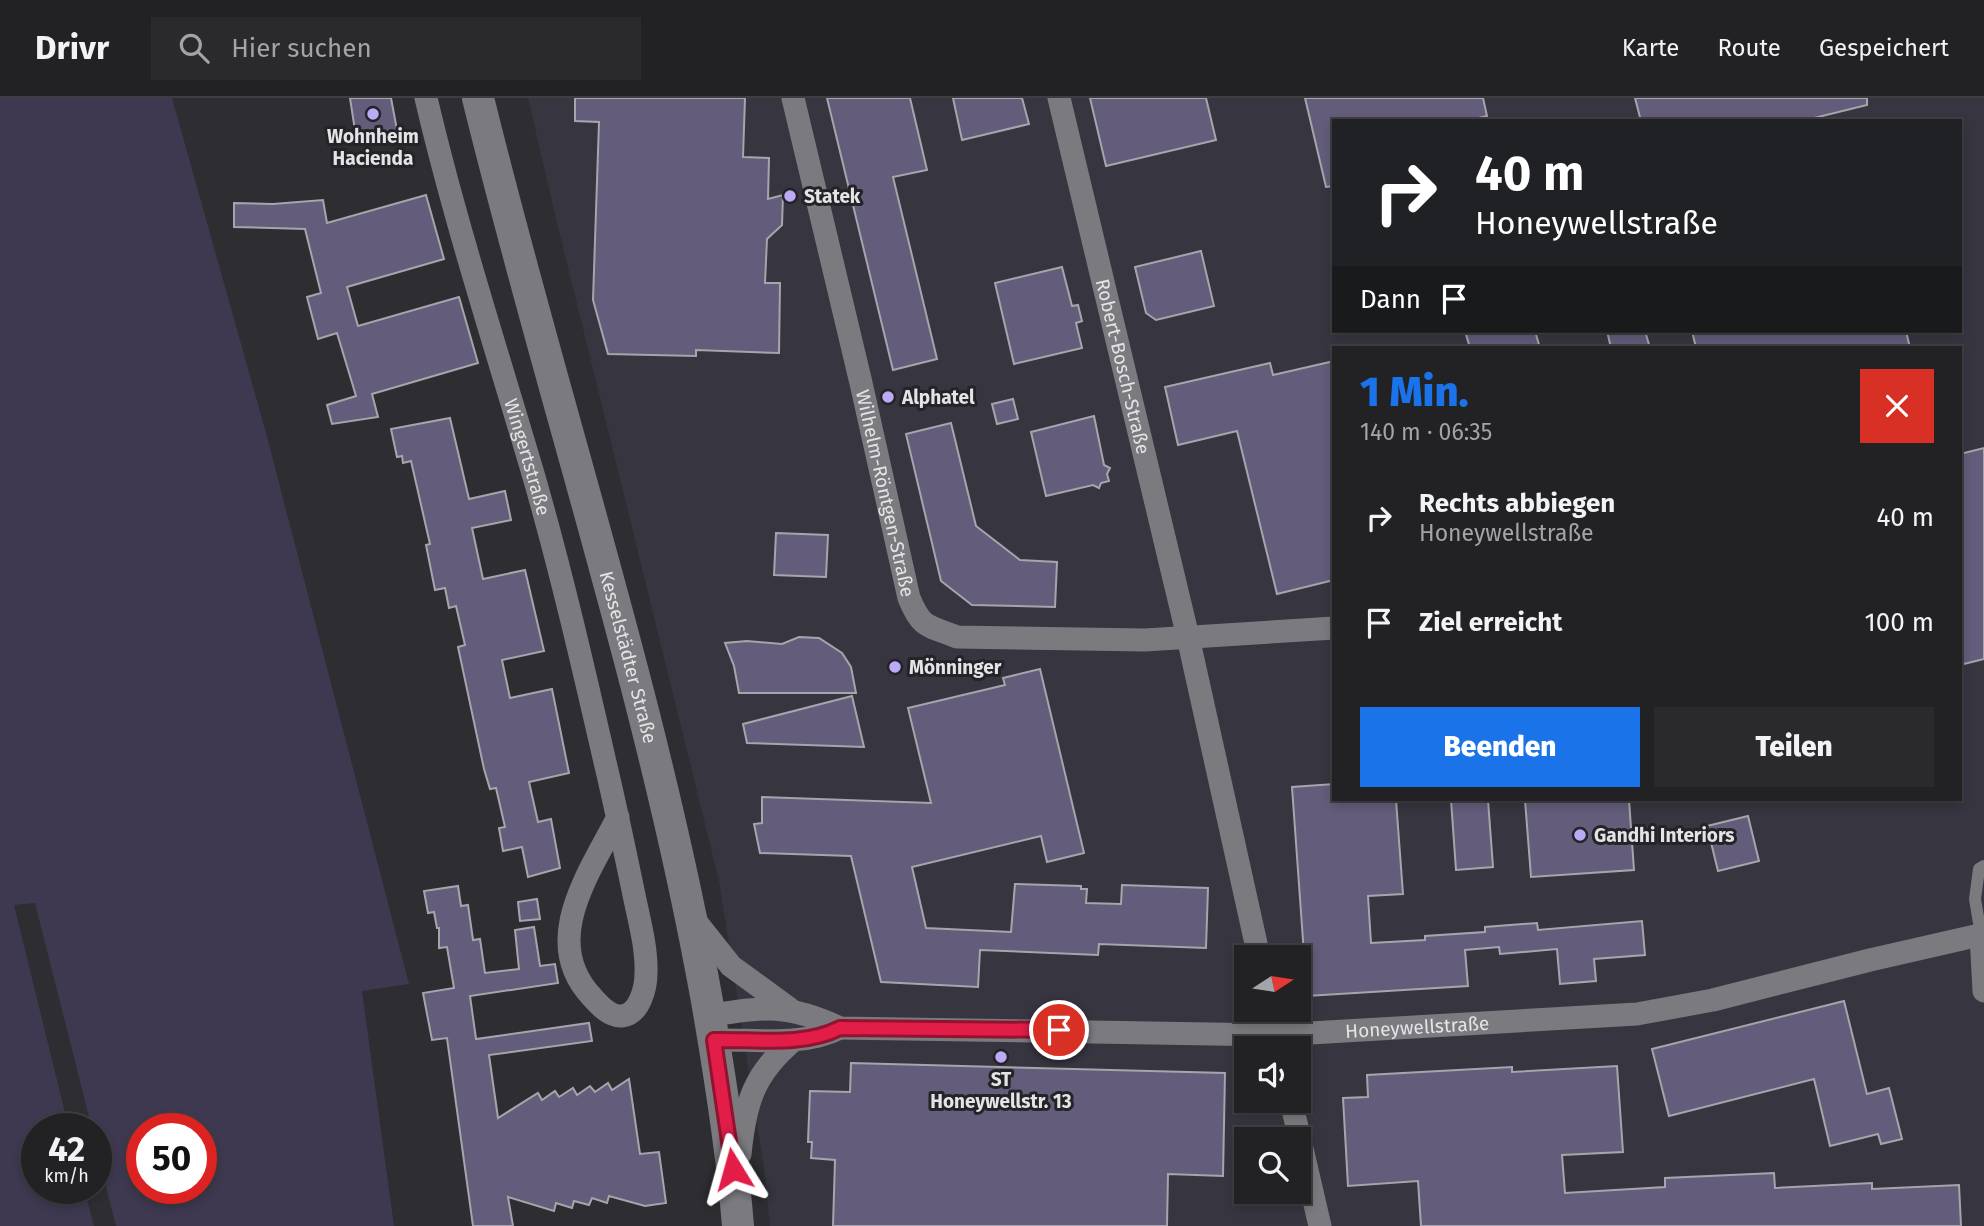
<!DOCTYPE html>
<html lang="de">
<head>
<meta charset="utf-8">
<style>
  :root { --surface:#222225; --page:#2a2a2d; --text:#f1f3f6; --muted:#a2a4a7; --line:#3f3f42; --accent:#1a73e8 }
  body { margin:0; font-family:"Fira Sans",sans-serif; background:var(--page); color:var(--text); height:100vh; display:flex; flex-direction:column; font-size:26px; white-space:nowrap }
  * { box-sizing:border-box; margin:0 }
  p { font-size:23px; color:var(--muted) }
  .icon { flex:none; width:38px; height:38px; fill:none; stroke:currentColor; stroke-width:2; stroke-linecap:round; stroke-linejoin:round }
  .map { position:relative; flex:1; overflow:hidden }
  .drawer { position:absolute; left:1332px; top:248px; width:630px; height:455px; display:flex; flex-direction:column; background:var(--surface); border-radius:0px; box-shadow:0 4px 10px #0003,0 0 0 2px var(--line) }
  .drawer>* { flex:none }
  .hud { position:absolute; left:1332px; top:21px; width:630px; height:214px; border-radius:0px; box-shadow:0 4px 10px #0003,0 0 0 2px var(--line); background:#202124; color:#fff; overflow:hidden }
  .needle { width:46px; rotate:78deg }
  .controls { position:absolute; left:1234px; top:847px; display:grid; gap:14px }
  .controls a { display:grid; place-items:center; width:77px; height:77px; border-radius:0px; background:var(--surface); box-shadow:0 4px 10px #0003,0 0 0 2px var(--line); font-size:35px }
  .speed { position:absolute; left:21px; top:1015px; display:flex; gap:14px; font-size:35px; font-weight:700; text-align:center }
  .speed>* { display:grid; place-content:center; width:91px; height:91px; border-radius:50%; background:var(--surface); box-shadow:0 4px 10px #0003,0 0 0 2px var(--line); line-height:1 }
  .speed small { font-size:18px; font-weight:400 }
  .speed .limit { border:10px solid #d22; background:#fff; color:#111 }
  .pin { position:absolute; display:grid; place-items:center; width:60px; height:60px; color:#fff; margin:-30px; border:4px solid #fff; border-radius:50%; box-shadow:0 2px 7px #0007 }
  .me { position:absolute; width:77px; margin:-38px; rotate:352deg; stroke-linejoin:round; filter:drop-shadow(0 0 5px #0008) }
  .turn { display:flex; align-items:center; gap:24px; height:147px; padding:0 28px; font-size:32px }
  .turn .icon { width:91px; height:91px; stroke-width:2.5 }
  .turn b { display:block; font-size:49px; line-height:60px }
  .then { display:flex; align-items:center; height:66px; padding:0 28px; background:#0003; gap:14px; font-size:26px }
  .round { display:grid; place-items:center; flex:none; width:74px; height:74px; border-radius:0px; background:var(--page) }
  .summary { display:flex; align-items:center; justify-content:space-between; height:119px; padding:0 28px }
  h1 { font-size:42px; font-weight:800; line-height:52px; color:var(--accent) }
  .action { display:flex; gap:14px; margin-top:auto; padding:14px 28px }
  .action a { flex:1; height:80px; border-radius:0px; background:var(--accent); color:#fff; font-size:28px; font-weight:800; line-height:80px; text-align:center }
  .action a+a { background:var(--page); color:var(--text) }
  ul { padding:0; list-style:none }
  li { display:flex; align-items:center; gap:21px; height:105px; padding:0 28px }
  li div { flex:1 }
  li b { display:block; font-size:26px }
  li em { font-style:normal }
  header { display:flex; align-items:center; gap:42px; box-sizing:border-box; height:98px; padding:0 35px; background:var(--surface); border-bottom:2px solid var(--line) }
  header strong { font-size:33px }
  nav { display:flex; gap:38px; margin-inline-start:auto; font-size:24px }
  .search { width:490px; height:63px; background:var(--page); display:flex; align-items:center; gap:18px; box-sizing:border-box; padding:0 24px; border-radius:0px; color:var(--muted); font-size:26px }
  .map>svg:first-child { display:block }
</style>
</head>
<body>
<header>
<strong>Drivr</strong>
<div class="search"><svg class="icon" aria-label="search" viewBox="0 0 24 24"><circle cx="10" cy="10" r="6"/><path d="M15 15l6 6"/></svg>Hier suchen</div>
<nav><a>Karte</a><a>Route</a><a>Gespeichert</a></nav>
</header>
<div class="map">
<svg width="1984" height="1128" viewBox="0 0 1984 1128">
  <rect width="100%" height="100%" fill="#2e2d31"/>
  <path fill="#373540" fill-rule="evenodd" d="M528,0H1984V1128H770L764,1070L719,783L557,125ZM1334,23H1960V233H1334ZM1334,250H1960V702H1334ZM1246,859H1298V912H1246ZM1246,950H1298V1003H1246ZM1246,1041H1298V1094H1246Z"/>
  <path fill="#3e3950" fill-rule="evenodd" d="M0,0H172L266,335L409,886L362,893L394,1128H116L96,1049V1031H92L35,805L14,807L69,1031H37V1090H84L94,1128H0ZM142,1031H201V1090H142Z"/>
  <g fill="#635c7a" stroke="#a6a5ab" stroke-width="2">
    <path d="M350,0H391L397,32L356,39Z"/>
    <path d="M575,0H745L743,59L769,60L768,101L783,97L782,127L767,141L765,185H780L779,255L696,252V258L608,256L593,202L599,24L575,23Z"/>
    <path d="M827,0H910L927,72L893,79L937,261L893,272Z"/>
    <path d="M953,0H1022L1029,26L962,42Z"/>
    <path d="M1090,0H1206L1216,42L1106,68Z"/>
    <path d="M1305,0H1483L1487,18L1466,23H1334V88L1326,89Z"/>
    <path d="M1635,0H1867V7L1802,23H1641Z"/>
    <path d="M426,97L444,161L347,189L358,228L459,199L478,265L372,296L378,319L332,326L327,307L356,298L337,235L318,241L307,199L321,195L305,131L234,129V105L273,106L323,102L327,125Z"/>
    <path d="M1201,153L1214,208L1156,222L1146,215L1135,169Z"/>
    <path d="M1062,169L1072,208L1078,207L1082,223L1076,225L1082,250L1014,266L995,185Z"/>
    <path d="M1465,233H1535L1540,250H1470Z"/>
    <path d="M1607,233H1645L1650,250H1611Z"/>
    <path d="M1692,233H1906L1910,250H1696Z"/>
    <path d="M1334,263V482L1277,496L1237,333L1178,347L1165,289L1270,265L1273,277Z"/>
    <path d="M1013,301L1018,321L997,326L992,306Z"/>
    <path d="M1094,318L1104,367L1110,370L1107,376L1109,383L1101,385L1099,390L1093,387L1046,398L1031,334Z"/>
    <path d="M450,320L469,401L505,393L511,422L472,430L483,481L525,472L544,553L502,562L510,600L552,591L569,675L529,684L538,724L551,721L560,770L528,779L522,749L503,753L499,730L505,729L496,690L490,691L484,671L458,549L465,547L456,508L449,510L445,490L435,492L426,447L430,446L411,363L403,365L402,358L397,359L391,331Z"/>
    <path d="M951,325L976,428L1020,462L1057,464L1055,509L972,507L941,483L906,336Z"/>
    <path d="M1984,350V561L1960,567V356Z"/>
    <path d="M776,435L828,437L826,479L774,477Z"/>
    <path d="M799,539L819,540L842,555L851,569L856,595H739L734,568L725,545L747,543L782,546Z"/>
    <path d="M1040,571L1084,755L1047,764L1041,738L912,769L926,830L1011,834L1015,786L1081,788V791H1087L1086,805L1121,806L1122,787L1208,790L1206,850L1099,846L1098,857L980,852L978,889L881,884L851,758L760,755L754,726L762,725V699L931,705L908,610L1005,587L1003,580Z"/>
    <path d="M852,598L864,649L747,645L743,626Z"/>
    <path d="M1334,686V702H1396L1403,796L1368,798L1371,845L1425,842V838L1485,834V829L1537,825L1538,832L1642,823L1645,857L1594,861L1596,883L1560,886L1557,851L1500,856L1499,849L1465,852L1468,888L1307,898L1292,689Z"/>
    <path d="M1451,702H1488L1493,769L1456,772Z"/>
    <path d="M1525,702H1629L1634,772L1531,779Z"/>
    <path d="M1748,718L1759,763L1718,773L1707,728Z"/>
    <path d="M458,788L461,808L468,807L473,842L480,841L485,875L519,871L515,832L534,829L540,868L555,866L558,885L470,898L476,941L589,925L592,943L489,957L498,1020L538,995L542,1002L555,993L559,999L573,990L577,997L590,988L595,994L608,985L612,992L629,981L640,1056L659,1054L666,1105L645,1108L609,1098L607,1105L592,1100L589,1107L574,1103L572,1110L556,1105L554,1113L508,1099L513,1128H473L447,940L432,942L423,895L454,890L447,849L439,850V830H437L434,814L428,815L424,793Z"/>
    <path d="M537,801L540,821L520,823L518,804Z"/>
    <path d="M1844,903L1867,996L1889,990L1902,1041L1881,1046L1878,1036L1830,1048L1814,981L1669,1018L1652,951Z"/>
    <path d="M851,965L1225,975L1223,1078L1168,1076L1167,1128H833L835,1062L811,1060L812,1044H808L810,993L850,994Z"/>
    <path d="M1617,968L1623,1054L1562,1057L1565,1095L1665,1089V1080L1774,1075L1775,1090L1872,1085V1091L1959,1087L1961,1128H1421L1418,1083L1348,1088L1343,1000L1368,999L1367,977L1512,969V974Z"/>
  </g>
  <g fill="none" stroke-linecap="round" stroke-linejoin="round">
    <path stroke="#7b7a7f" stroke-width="12" d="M1981,837L1975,801L1979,771L1984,768"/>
    <g stroke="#7b7a7f" stroke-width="23">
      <path id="s1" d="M426,0C456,128 497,253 534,379C561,473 583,568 605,664C615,706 624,749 633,792C638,818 647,848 646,875C646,889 640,916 622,918C610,919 599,907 592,899C539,843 590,774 618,719"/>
      <path id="s2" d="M793,0L861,285L909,500C922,531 927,527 957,539L1145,542L1334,530"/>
      <path id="s3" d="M1059,0L1188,539L1259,859"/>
      <path d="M693,820L731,868L790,911"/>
      <path d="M1981,837L1984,893"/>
      <path d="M1270,912L1279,950"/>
      <path id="s4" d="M709,918C764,908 789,906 840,930L1276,937L1637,916L1713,902L1870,862L1984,836"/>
      <path d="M714,942C755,941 803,949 840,930"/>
      <path d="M1291,1003L1320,1128"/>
      <path d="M740,1056C745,1006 753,976 794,942"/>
    </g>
    <path stroke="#7b7a7f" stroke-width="32" id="s5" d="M478,0C552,302 652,597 707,903C720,978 732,1053 738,1128"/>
  </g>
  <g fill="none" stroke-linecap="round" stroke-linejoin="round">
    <g stroke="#92132f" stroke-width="18">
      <path id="route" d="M733,1071L714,942C755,941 803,949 840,930L1059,932"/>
    </g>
    <use href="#route" stroke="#e11d48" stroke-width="12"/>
  </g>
  <g fill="#bcaaf6" stroke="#242328" stroke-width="2.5">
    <circle cx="373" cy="16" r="7"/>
    <circle cx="790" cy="98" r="7"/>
    <circle cx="888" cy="299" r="7"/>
    <circle cx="895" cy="569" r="7"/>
    <circle cx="1580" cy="737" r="7"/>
    <circle cx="1001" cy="959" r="7"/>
  </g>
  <g text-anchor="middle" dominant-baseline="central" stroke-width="6" stroke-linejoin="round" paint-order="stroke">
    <g font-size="19" font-weight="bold" fill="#e4e4e7" stroke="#242328" text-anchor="start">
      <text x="373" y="38" text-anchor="middle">Wohnheim<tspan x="373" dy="22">Hacienda</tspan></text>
      <text x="804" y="98">Statek</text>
      <text x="902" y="299">Alphatel</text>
      <text x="909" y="569">Mönninger</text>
      <text x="1594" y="737">Gandhi Interiors</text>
      <text x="1001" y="981" text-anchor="middle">ST<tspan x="1001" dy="22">Honeywellstr. 13</tspan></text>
    </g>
    <g font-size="19" fill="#e4e4e7" stroke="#242328">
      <text stroke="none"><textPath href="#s3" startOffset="276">Robert-Bosch-Straße</textPath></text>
      <text stroke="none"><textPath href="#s1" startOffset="373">Wingertstraße</textPath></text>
      <text stroke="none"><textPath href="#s2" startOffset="406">Wilhelm-Röntgen-Straße</textPath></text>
      <text stroke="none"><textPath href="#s5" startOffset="579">Kesselstädter Straße</textPath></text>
      <text stroke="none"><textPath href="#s4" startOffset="712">Honeywellstraße</textPath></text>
    </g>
  </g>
</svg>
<div class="controls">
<a><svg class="needle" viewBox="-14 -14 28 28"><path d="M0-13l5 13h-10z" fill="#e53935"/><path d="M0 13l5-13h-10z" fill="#a2a4a7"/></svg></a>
<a><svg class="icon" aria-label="sound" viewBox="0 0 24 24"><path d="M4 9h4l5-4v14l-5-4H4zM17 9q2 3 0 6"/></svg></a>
<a><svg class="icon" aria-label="search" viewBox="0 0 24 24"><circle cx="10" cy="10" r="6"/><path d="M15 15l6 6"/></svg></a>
</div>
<div class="speed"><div>42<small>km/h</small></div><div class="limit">50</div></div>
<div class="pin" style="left:1059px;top:932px;background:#d93025"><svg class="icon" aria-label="arrive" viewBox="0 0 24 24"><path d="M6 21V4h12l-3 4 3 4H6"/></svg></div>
<svg class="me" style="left:733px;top:1071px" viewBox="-20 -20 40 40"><path d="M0-17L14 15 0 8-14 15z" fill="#e11d48" stroke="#fff" stroke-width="4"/></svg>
<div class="hud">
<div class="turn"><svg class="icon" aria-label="right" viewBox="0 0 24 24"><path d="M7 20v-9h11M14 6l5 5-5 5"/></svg><div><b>40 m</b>Honeywellstraße</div></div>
<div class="then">Dann<svg class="icon" aria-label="arrive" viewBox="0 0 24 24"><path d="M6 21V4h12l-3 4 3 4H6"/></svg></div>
</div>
<section class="drawer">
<div class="summary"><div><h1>1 Min.</h1><p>140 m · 06:35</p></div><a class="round" style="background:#d93025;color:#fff"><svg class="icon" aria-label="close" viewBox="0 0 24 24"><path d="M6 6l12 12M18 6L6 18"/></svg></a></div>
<ul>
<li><svg class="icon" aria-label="right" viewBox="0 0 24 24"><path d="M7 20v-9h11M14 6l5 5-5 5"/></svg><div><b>Rechts abbiegen</b><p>Honeywellstraße</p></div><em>40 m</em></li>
<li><svg class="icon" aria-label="arrive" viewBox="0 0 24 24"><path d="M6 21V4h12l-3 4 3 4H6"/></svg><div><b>Ziel erreicht</b></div><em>100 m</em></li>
</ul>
<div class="action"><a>Beenden</a><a>Teilen</a></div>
</section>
</div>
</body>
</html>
